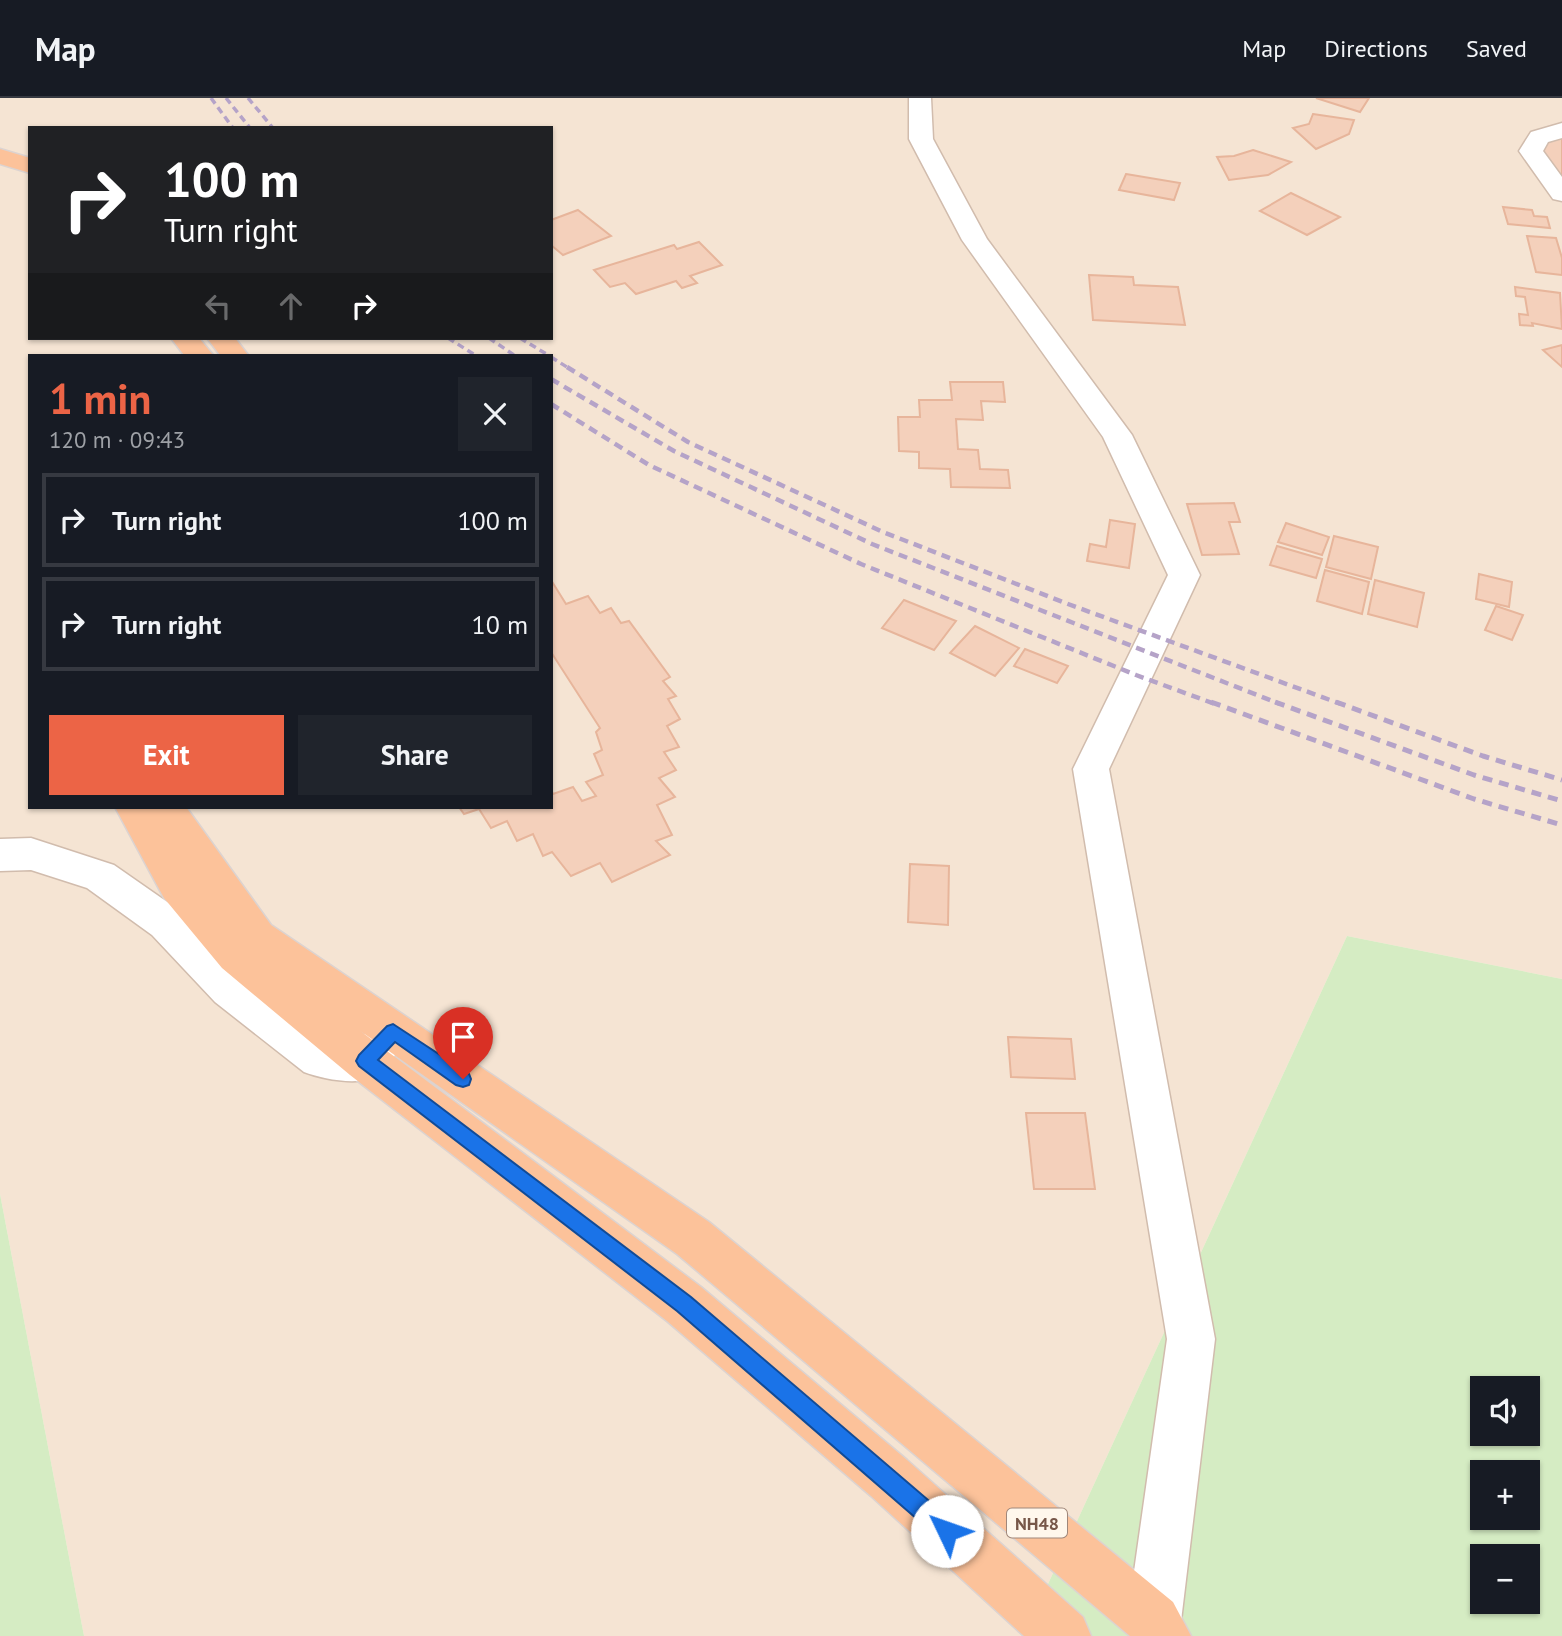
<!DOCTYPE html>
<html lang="en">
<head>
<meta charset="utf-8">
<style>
  :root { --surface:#171b24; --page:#20242c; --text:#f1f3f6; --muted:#9ea1a6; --line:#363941; --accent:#ec6446 }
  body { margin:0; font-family:"PT Sans",sans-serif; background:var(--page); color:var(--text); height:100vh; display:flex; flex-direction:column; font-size:26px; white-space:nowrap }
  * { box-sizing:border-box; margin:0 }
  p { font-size:23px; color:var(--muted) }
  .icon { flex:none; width:38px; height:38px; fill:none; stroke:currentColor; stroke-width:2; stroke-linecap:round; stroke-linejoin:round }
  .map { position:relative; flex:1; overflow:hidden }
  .drawer { position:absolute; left:28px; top:256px; width:525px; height:455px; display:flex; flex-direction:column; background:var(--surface); border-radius:0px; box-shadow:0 2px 5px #0004 }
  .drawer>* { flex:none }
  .top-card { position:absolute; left:28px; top:28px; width:525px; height:214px; border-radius:0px; box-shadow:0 2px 5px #0004; background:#202124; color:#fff; overflow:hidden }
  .buttons { position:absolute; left:1470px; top:1278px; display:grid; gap:14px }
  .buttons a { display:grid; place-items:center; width:70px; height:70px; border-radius:0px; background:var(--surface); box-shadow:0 2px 5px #0004; font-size:35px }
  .pin { position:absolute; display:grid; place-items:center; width:60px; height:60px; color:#fff; margin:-72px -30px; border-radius:50% 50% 50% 0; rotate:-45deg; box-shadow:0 0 7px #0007 }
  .pin .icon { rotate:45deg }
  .me { position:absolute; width:77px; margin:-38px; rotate:312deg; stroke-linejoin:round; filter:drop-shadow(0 0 5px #0008) }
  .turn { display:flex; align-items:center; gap:24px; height:147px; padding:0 21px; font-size:32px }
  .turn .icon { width:91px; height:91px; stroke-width:2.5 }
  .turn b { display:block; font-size:49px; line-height:60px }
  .lanes { display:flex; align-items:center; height:66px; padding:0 21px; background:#0003; justify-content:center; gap:35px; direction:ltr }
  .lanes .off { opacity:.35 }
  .round { display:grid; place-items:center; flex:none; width:74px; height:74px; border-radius:0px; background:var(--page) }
  .head { display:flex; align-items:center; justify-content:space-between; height:119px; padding:0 21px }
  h1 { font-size:42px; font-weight:600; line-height:52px; color:var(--accent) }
  .primary-button { display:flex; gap:14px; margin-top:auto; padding:14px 21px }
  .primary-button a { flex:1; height:80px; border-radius:0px; background:var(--accent); color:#fff; font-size:28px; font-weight:600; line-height:80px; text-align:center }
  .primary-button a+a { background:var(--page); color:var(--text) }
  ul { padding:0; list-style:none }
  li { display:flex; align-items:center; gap:21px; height:94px; margin:0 14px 10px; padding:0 7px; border:4px solid var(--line); border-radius:0px }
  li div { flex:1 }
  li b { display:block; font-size:26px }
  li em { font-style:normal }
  header { display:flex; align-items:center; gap:42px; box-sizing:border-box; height:98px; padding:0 35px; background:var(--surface); border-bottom:2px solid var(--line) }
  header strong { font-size:33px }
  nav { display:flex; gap:38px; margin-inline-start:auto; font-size:24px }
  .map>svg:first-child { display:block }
</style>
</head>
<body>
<header>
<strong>Map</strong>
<nav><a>Map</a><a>Directions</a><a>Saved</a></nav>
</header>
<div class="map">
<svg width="1562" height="1538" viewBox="0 0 1562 1538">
  <rect width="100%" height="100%" fill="#fdf3e5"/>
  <path fill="#f5e4d3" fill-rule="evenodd" d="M0,0H1562V881L1347,838L1024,1538H84L0,1096ZM30,30H551V240H30ZM30,257H551V709H30Z"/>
  <g fill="#d5ecc3" fill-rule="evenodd">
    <path d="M1347,838L1562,881V1538H1024ZM1482,1290H1528V1335H1482ZM1482,1374H1528V1419H1482ZM1482,1458H1528V1503H1482Z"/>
    <path d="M0,1096L84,1538H0Z"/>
  </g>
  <g fill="#f4d0bb" stroke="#e7b59b" stroke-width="2">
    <path d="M1316,0H1369L1360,14Z"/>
    <path d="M1313,16L1354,22L1349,36L1316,51L1293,30L1309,26Z"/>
    <path d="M1562,36V80L1539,51L1540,41Z"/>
    <path d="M1253,52L1291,64L1268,77L1229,82L1217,59L1234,58Z"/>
    <path d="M1126,76L1180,85L1174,102L1119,92Z"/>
    <path d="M1291,95L1340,119L1307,137L1260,113Z"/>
    <path d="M1503,109L1532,112L1534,118L1547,119L1550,130L1508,126Z"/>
    <path d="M578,112L611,138L563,157L551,147V122Z"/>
    <path d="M1527,138L1556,140L1562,160V177L1536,174Z"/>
    <path d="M699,144L722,167L690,178L697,185L682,190L676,183L636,196L625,185L610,189L594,172L674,147L677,151Z"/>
    <path d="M1089,177L1133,179L1134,187L1178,189L1185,227L1093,222Z"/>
    <path d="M1515,189L1560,195L1562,231L1532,225L1533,228L1520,227L1519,216L1528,217L1525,199L1516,198Z"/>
    <path d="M1562,247V269L1543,252Z"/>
    <path d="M950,284H1003L1005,304L981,303L983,322L956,321L958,351L978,352L980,371L1008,372L1010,390L951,389L950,371L919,370V354L899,353L898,319H920L919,302H952Z"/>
    <path d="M1234,405L1240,424H1229L1239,456L1202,457L1187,406Z"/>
    <path d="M1110,422L1135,426L1129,470L1087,463L1090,446L1106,449Z"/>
    <path d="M1286,425L1329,439L1322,457L1278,444Z"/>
    <path d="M1334,438L1378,449L1371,481L1326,469Z"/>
    <path d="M1277,448L1322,461L1316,480L1270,467Z"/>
    <path d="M1325,472L1369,484L1362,516L1317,503Z"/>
    <path d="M1479,476L1512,484L1509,509L1476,501Z"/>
    <path d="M551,482L566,506L588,498L600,515L611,510L621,525L629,523L670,579L663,583L676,598L668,601L680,621L667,628L679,649L664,654L676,672L659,680L675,699L657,707L672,737L656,743L670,757L612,784L600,765L571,778L552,754L543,758L533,736L517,743L507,723L491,730L479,711L464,716L459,709H551V691L553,696L573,689L582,703L596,698L586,684L603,677L594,656L602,652L596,634L600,630L551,554Z"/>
    <path d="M1375,482L1424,495L1417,529L1368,516Z"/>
    <path d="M904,502L956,523L934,552L882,530Z"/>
    <path d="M1496,508L1523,517L1512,542L1485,532Z"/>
    <path d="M975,528L1019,550L995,578L950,555Z"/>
    <path d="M1025,551L1068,568L1057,585L1014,568Z"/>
    <path d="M910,766L949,768L948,827L908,824Z"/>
    <path d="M1008,939L1071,941L1075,981L1011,979Z"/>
    <path d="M1026,1015H1085L1095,1091H1034Z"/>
  </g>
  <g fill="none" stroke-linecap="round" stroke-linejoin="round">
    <g stroke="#d1bcad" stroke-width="3">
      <g id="minor">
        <path d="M909,0H931L933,41L987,141L1132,337L1200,477L1109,671L1215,1241L1181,1523L1175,1538H1133L1127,1523L1167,1241L1073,671L1168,477L1103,339L962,142L909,41Z"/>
        <path d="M1562,25V40L1548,44L1543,53L1562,79V103L1553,101L1519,53L1531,34Z"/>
      </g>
    </g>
    <g stroke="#d1bcad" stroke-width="3">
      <path id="tertiary" d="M31,740L114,767L180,813L243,878L327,941L356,943L362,937L377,931L392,937L398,950C394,959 389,971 379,977C360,989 323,981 304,974L215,904L152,837L87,790L31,772L0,773V741Z"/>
    </g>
    <g stroke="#dcd3d0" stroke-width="3">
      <g id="trunk">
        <path d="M0,51L30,60V75L0,66Z"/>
        <path d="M171,240H199L213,257H184Z"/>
        <path d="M207,240H235L248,257H220Z"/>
        <path d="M115,709H186L271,827L709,1124L1173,1504L1191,1538H1130L677,1156L359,932L701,1189L907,1362L1083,1519L1091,1538H1024L871,1398L667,1223L350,977L222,870L164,800Z"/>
      </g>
    </g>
    <use href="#minor" fill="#fff" fill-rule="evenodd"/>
    <use href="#tertiary" fill="#fff" fill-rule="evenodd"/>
    <use href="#trunk" fill="#fcc29a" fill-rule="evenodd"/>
    <g stroke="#b5a3c8" stroke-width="3.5" stroke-dasharray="7 4.5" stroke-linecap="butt">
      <path d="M211,0L233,30"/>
      <path d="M226,0L250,30"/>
      <path d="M248,0L273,30"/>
      <path d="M448,240L475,257"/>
      <path d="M489,240L514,257"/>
      <path d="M520,240L548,257"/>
      <path d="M551,259L570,271"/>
    </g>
    <g stroke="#b5a3c8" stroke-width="4.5" stroke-dasharray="9 6" stroke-linecap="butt">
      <path d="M567,269L688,344L883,434L1068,506L1341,606"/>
      <path d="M551,281L674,353L872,446L1280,606"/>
      <path d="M551,306L649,367L861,466L1136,577L1215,606"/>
    </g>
    <g stroke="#b5a3c8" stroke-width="5" stroke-dasharray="10 7" stroke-linecap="butt">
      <path d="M1211,604L1474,701L1562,727"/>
      <path d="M1275,604L1474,677L1562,703"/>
      <path d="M1336,604L1483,658L1562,682"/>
    </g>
  </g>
  <path fill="#1a73e8" stroke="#114b97" stroke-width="2" d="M393,926L469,976L471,981L469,987L463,989L456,987L395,944L378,962L691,1199L955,1425L958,1433L955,1441L947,1444L940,1441L677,1213L359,968L356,963L359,957L387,928Z"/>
  <g text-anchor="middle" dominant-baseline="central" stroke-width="5" stroke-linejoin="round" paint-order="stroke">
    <rect fill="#fff7ec" stroke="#a0877a" stroke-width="2" x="1007" y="1410.5" width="60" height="29" rx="5"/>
    <g font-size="18" font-weight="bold" fill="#775749">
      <text x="1037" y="1425">NH48</text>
    </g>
  </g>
</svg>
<div class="buttons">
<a><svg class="icon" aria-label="sound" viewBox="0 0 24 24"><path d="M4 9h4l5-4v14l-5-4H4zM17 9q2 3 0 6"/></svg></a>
<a>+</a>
<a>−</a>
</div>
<div class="pin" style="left:463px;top:981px;background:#d93025"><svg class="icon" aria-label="arrive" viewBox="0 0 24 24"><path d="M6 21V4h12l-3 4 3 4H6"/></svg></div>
<svg class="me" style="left:947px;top:1433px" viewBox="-20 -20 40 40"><circle r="19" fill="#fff"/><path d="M0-13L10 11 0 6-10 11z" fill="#1a73e8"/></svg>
<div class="top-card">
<div class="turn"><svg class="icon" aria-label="right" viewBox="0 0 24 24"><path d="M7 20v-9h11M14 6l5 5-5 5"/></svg><div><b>100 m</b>Turn right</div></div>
<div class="lanes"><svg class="icon off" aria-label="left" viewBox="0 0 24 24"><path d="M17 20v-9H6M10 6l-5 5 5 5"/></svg><svg class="icon off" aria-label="ahead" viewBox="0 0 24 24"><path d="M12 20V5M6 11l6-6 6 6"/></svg><svg class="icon" aria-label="right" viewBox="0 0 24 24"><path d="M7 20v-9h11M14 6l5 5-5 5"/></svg></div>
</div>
<section class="drawer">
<div class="head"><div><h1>1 min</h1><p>120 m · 09:43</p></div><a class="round"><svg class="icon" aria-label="close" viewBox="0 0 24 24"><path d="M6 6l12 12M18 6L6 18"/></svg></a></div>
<ul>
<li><svg class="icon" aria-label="right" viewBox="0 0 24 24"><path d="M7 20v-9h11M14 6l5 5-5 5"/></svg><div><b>Turn right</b></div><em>100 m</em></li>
<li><svg class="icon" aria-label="right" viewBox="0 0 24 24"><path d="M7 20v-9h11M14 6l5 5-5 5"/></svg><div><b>Turn right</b></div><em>10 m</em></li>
</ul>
<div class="primary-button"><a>Exit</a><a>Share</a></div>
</section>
</div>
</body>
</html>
